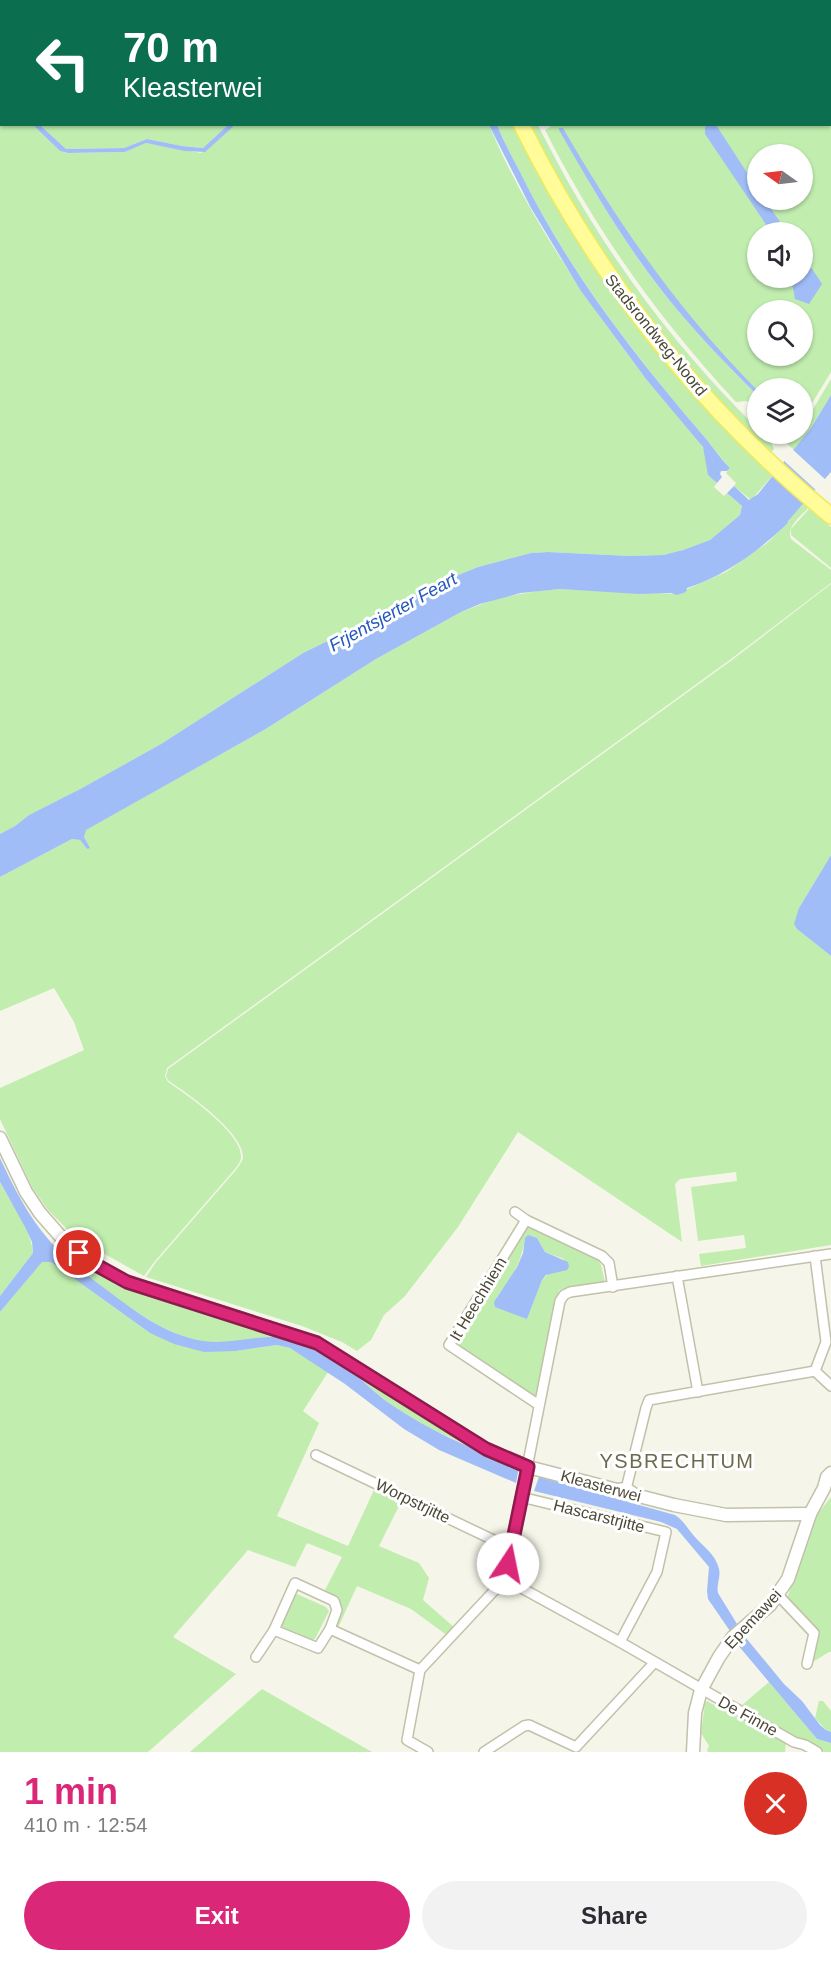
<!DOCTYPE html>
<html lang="en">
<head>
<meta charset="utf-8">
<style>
  :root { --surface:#fff; --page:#f2f2f3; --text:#2b2b33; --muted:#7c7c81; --accent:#db2777 }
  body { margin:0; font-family:Helvetica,sans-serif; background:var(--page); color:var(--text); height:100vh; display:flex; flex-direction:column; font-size:22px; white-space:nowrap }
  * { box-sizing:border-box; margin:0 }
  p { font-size:20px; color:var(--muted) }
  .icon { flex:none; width:33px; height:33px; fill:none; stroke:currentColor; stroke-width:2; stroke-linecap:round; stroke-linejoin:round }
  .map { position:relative; height:1752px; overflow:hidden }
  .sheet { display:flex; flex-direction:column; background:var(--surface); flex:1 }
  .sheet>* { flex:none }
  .top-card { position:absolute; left:0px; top:0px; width:831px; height:126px; box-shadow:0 2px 4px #0004; background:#0b6e4f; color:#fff; overflow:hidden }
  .needle { width:39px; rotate:284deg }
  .controls { position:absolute; left:747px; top:144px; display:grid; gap:12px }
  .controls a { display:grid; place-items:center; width:66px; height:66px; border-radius:50%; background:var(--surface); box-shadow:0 2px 4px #0004; font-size:30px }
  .pin { position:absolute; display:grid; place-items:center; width:51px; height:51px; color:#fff; margin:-26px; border:3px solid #fff; border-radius:50%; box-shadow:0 2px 6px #0007 }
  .me { position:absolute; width:66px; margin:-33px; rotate:11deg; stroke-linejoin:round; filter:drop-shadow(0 0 4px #0008) }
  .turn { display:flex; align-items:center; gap:21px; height:126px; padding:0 24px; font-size:27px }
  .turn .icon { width:78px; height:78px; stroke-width:2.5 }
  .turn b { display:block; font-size:42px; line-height:51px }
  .round { display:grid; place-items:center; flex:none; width:63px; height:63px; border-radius:32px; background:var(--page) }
  .summary { display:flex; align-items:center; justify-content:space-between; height:102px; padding:0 24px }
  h1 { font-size:36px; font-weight:700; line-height:45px; color:var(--accent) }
  .action { display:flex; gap:12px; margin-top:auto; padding:12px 24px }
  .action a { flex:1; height:69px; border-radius:36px; background:var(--accent); color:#fff; font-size:24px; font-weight:700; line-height:69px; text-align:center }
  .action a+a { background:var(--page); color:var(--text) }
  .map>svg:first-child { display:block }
</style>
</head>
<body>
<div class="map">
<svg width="831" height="1752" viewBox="0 0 831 1752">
  <rect width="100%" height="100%" fill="#f6f5e9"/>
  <g fill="#c1edaf" fill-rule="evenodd">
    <path d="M0,0H176L178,1L2,2L1,87L0,86Z"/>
    <path d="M504,0H831V372L803,418L802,388H758L757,392L724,360L675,303L587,179C610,216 632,253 658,286C689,325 722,361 757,395V408L747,401L736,402C659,319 596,231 545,130L554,124H830V2H502ZM758,154H802V200H758ZM758,232H802V278H758ZM758,310H802V356H758Z"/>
    <path d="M0,92L2,93V124L33,125L60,151L68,153L125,152L146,143L201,153L235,125H489C527,216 585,298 644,376C662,399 687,422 702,446C711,460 702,469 717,483L714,487L724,496L727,493L742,506L740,515L710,540L683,550L663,555L629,556L548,552L531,553L478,567L451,578L380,612L348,631L303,653L161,744L82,788L29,815L15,826L0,834Z"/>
    <path d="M40,125H228L203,148L182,146L147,139L124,148L66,149Z"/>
    <path d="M497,125H514L546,187L758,461V463L772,476L751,500L734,486L736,483L726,473L730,468C719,456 711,444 701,433C631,351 566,266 519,170C511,155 503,140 497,125Z"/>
    <path d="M526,125H538C594,238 667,340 757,428L758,434H763L770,440L774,449L770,454L725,410L647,320L582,222Z"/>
    <path d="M831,379V395L811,428L794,450L783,440L780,443L769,434H802L803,426Z"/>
    <path d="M803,504L808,508C800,517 786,527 791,539L831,570V583L731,659L167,1068L165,1077L168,1082C187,1095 241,1132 241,1156C241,1162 238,1165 235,1169L155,1261L144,1276L94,1248L69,1231L48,1210L32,1187L0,1119V1088L84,1050L74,1022L54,988L0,1011V877L72,839L80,840L87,849L89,847L84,837L85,830L264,730L376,659L461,612L498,598L538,591L560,589L676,594L726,572L767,543L787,524V521Z"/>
    <path d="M809,509L831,527V568L791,535V529Z"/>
    <path d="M831,584V855L799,908L797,929L831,956V1245L701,1266L699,1254L746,1248L744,1235L698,1241L691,1187L737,1181L736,1172L680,1179L675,1184L682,1242L518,1132L458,1227L405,1296L384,1315L371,1340L357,1351L342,1342L302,1326L146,1277L156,1262L236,1170C239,1166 242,1162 243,1158C244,1132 188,1094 169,1081L166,1077L168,1069L732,660Z"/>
    <path d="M0,1182C11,1205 31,1227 33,1253L0,1296Z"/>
    <path d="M532,1224L597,1258L601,1265L605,1282L559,1290L536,1398L459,1347L457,1341L522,1230ZM525,1238H537L545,1252L564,1259L542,1280L527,1319L497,1297C512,1278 522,1261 525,1238Z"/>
    <path d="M61,1252L96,1270L257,1328L280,1338C255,1339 230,1344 205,1342C162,1337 92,1283 61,1252Z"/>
    <path d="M42,1261L51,1262L150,1333L236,1351L277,1345L290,1348L328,1372L303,1411L319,1423L277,1516L348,1546L374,1490L401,1502L379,1546L419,1563L429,1578L423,1600L455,1628L448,1636L411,1609L357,1586L337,1630L333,1625L340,1605L323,1594L342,1557L307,1543L295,1567L248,1550L173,1637L236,1674L148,1752H0V1312Z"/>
    <path d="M350,1371L473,1448L423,1425L390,1404Z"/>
    <path d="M831,1497V1652H829L808,1665L814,1627L787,1598L816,1516Z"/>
    <path d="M297,1594L326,1607L329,1611L315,1639L310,1641L283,1628L281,1622L294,1595Z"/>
    <path d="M769,1682L817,1739L831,1743V1752H824L741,1706Z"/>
    <path d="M262,1689L372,1752H190Z"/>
    <path d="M707,1701L716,1706L718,1703L786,1742L785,1752H708L707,1750L709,1746L701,1733L705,1703Z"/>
    <path d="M819,1701H823L831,1711V1732L826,1730L815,1718Z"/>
  </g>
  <g fill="#a1bdf7">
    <path d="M33,125H40L66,149L124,148L147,139L182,146L203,148L228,125H235L205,152L185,151L146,143L125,152L68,153L60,151Z"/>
    <path d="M489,125H497C503,140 511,155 519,170C567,268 630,350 701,433C711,444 719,457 730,468L727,471H721L720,474L722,477L717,483L708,475L703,447L646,379L581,291L531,208Z"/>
    <path d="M708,125H716L757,188L758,200H765L787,232H771L705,134V127Z"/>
    <path d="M559,128H563C619,225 678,310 757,390V395C723,361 689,326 659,287C621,238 590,184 559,130Z"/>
    <path d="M803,255L822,284L809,304L795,299L791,278H802Z"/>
    <path d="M831,395V472L788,521L787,524C757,552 726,575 687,588L686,592L677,595L671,593L639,594L560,589L521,593L480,604L461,612L376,659L264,730L86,830L84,837L90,848L87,849L80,840L72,839L0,877V834L15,826L29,815L82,788L161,744L303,653L348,631L380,612L451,578L478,567L531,553L548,552L629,556L663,555L683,550L710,540L740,515L742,506L727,493L734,486L749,500L758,494L811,428Z"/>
    <path d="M831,855V956L797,929L794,924L799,908Z"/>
    <path d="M0,1158C13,1186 28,1216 49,1240C64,1258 82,1271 100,1285C131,1308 164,1335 203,1341C230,1346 264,1332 290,1339C301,1342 313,1348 323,1353C350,1365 368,1389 392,1405C431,1432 475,1450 519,1467L516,1483L439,1450L404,1429L345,1384L290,1348L277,1345L236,1351L204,1352L174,1344L150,1333L51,1262H42L0,1312V1296L33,1253L32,1242L25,1227L0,1182Z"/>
    <path d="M528,1235L537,1238L545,1252L568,1262L569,1267L567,1270L546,1275L542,1280L527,1319L495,1307L494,1302L517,1267L523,1253L525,1238Z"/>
    <path d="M539,1477L675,1515C684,1521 687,1528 694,1536C703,1546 716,1555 719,1569C721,1577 716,1585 718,1593L737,1624L730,1631L708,1599L707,1591L709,1567L677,1529L661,1522L534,1491Z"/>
    <path d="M746,1638L784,1684L802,1701L820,1725L826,1730L831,1732V1743L817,1739L737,1644L741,1639Z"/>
  </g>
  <path fill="#f6f5e9" d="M791,448L827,481L818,492L782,459Z"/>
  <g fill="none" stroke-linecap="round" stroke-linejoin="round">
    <g stroke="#c2c1aa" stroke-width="12">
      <g id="minor">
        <path d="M515,1212L526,1220"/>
        <path d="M815,1256L826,1342L815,1371"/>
        <path d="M677,1276L698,1392"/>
        <path d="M539,1405L449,1345L526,1220L602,1256L609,1263L613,1287"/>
        <path d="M316,1455L510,1548"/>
        <path d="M626,1489L646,1408L649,1400L815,1371L831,1386"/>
        <path d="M521,1497L666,1532L657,1572L620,1642"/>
        <path d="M778,1595L814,1633L807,1664"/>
        <path d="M274,1630L318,1648L330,1629L420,1670L505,1579"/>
        <path d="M256,1657L274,1630L295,1583L334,1601L337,1610L330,1629"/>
        <path d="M420,1670L407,1740L428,1752"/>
        <path d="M484,1752L524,1726L529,1725L576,1747L654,1663"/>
        <path d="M817,1752L805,1745L794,1742L620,1642L505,1579L560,1301L564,1295L570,1292L831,1254"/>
      </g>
    </g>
    <g stroke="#c2c1aa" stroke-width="15">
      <g id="tertiary">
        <path d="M0,1138L26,1192L40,1213L68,1245L89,1261L127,1282L317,1343L486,1449L528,1467L617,1490L626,1489L635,1495L674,1505L726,1515L810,1514"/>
        <path d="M693,1752L695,1713L701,1690L719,1657L733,1637L770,1605L788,1579L810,1514L824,1488L827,1477L831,1473"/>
      </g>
    </g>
    <g stroke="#efe95e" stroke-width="18">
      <g id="primary">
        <path d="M465,0L466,2"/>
        <path d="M521,124C597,278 698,407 831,516"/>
      </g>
    </g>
    <use href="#minor" stroke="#fff" stroke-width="9"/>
    <use href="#tertiary" stroke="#fff" stroke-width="12"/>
    <use href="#primary" stroke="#fffc99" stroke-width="15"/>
  </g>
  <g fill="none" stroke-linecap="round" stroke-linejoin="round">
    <g stroke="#8e194d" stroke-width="15">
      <path id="route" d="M79,1253L89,1261L127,1282L317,1343L486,1449L528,1467L508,1564"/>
    </g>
    <use href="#route" stroke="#db2777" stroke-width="10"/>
  </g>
  <g text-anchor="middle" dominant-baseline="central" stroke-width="6" stroke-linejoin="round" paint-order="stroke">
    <g font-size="16" fill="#4b4836" stroke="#fff">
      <text transform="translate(656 335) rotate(51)">Stadsrondweg-Noord</text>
      <text transform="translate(478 1299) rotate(-59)">It Heechhiem</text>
      <text transform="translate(601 1486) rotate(15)">Kleasterwei</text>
      <text transform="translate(413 1501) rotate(26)">Worpstrjitte</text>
      <text transform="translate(599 1516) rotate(14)">Hascarstrjitte</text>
      <text transform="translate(753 1619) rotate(-47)">Epemawei</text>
      <text transform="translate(748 1716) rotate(29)">De Finne</text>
    </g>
    <g font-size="18" font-style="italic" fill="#2456c2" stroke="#fff">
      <text transform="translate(393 612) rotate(-29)">Frjentsjerter Feart</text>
    </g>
    <g font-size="20" letter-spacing="1.5" fill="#6e6a4d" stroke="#fff">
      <text x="677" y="1461">YSBRECHTUM</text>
    </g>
  </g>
</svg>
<div class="controls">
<a><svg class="needle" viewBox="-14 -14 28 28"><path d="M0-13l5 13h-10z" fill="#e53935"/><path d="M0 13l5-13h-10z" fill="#7c7c81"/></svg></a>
<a><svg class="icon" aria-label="sound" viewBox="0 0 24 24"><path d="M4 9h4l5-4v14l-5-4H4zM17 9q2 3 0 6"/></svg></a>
<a><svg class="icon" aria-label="search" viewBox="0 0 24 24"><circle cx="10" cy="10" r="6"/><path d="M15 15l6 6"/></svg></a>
<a><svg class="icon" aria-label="layers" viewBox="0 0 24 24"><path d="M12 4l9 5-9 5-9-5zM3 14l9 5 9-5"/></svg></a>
</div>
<div class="pin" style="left:79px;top:1253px;background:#d93025"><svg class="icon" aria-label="arrive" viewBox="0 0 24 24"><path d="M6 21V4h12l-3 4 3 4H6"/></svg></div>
<svg class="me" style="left:508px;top:1564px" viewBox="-20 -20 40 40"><circle r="19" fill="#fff"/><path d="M0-13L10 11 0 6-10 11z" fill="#db2777"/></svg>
<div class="top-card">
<div class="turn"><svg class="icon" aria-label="left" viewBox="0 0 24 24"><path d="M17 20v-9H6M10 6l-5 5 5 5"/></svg><div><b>70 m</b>Kleasterwei</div></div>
</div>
</div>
<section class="sheet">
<div class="summary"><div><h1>1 min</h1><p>410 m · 12:54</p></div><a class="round" style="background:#d93025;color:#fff"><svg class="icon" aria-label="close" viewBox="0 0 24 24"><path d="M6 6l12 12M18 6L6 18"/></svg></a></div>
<div class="action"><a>Exit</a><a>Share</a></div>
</section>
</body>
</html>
